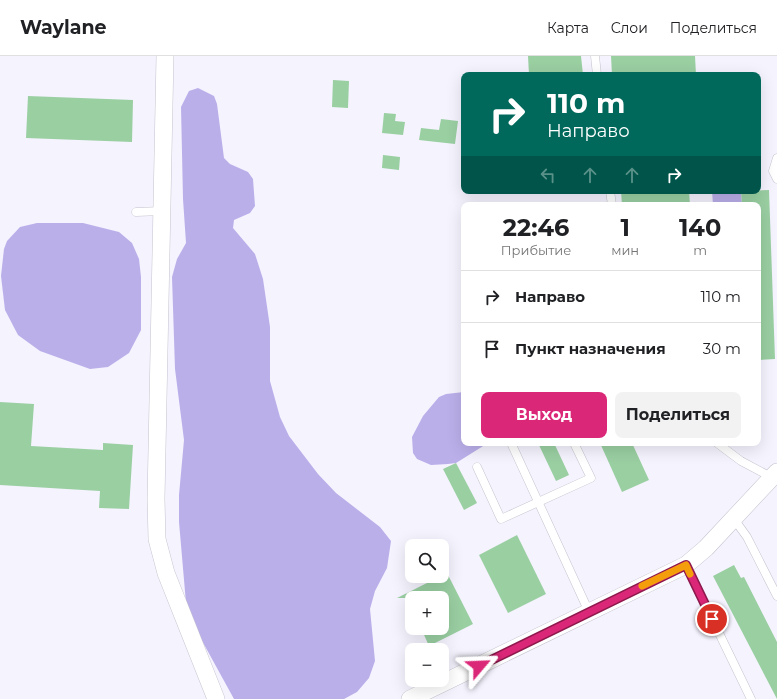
<!DOCTYPE html>
<html lang="ru">
<head>
<meta charset="utf-8">
<style>
  :root { --surface:#fff; --page:#f2f2f2; --text:#202124; --muted:#757577; --line:#e0e0e0; --accent:#db2777 }
  body { margin:0; font-family:Montserrat,sans-serif; background:var(--page); color:var(--text); height:100vh; display:flex; flex-direction:column; font-size:15px; white-space:nowrap }
  * { box-sizing:border-box; margin:0 }
  p { font-size:13px; color:var(--muted) }
  .icon { flex:none; width:22px; height:22px; fill:none; stroke:currentColor; stroke-width:2; stroke-linecap:round; stroke-linejoin:round }
  .map { position:relative; flex:1; overflow:hidden }
  .side { position:absolute; left:461px; top:146px; width:300px; height:244px; display:flex; flex-direction:column; background:var(--surface); border-radius:8px; box-shadow:0 4px 16px #0002 }
  .side>* { flex:none }
  .banner { position:absolute; left:461px; top:16px; width:300px; height:122px; border-radius:8px; box-shadow:0 4px 16px #0002; background:#00695c; color:#fff; overflow:hidden }
  .buttons { position:absolute; left:405px; top:483px; display:grid; gap:8px }
  .buttons a { display:grid; place-items:center; width:44px; height:44px; border-radius:8px; background:var(--surface); box-shadow:0 4px 16px #0002; font-size:20px }
  .pin { position:absolute; display:grid; place-items:center; width:34px; height:34px; color:#fff; margin:-17px; border:2px solid #fff; border-radius:50%; box-shadow:0 1px 4px #0007 }
  .me { position:absolute; width:44px; margin:-22px; rotate:64deg; stroke-linejoin:round; filter:drop-shadow(0 0 3px #0008) }
  .turn { display:flex; align-items:center; gap:14px; height:84px; padding:0 20px; font-size:18px }
  .turn .icon { width:52px; height:52px; stroke-width:2.5 }
  .turn b { display:block; font-size:28px; line-height:34px }
  .lanes { display:flex; align-items:center; height:38px; padding:0 20px; background:#0003; justify-content:center; gap:20px; direction:ltr }
  .lanes .off { opacity:.35 }
  .eta { display:flex; justify-content:space-evenly; align-items:center; height:68px; text-align:center }
  .eta b { font-size:24px; font-weight:700; line-height:28px }
  .primary-button { display:flex; gap:8px; margin-top:auto; padding:8px 20px }
  .primary-button a { flex:1; height:46px; border-radius:8px; background:var(--accent); color:#fff; font-size:16px; font-weight:700; line-height:46px; text-align:center }
  .primary-button a+a { background:var(--page); color:var(--text) }
  ul { padding:0; list-style:none }
  li { display:flex; align-items:center; gap:12px; height:52px; padding:0 20px; border-top:1px solid var(--line) }
  li div { flex:1 }
  li b { display:block; font-size:15px }
  li em { font-style:normal }
  header { display:flex; align-items:center; gap:24px; box-sizing:border-box; height:56px; padding:0 20px; background:var(--surface); border-bottom:1px solid var(--line) }
  header strong { font-size:19px }
  nav { display:flex; gap:22px; margin-inline-start:auto; font-size:14px }
  .map>svg:first-child { display:block }
</style>
</head>
<body>
<header>
<strong>Waylane</strong>
<nav><a>Карта</a><a>Слои</a><a>Поделиться</a></nav>
</header>
<div class="map">
<svg width="777" height="643" viewBox="0 0 777 643">
  <rect width="100%" height="100%" fill="#f5f3fe"/>
  <g fill="#bbafea">
    <path d="M198,32L214,40L217,48L224,102L230,108L248,116L253,123L255,150L250,157L234,164L233,172L255,198L263,223L270,271V325L280,361L289,380L318,418L336,437L380,471L391,485L387,512L375,535L370,553L375,605L369,622L357,636L344,643H234L195,572L186,547L179,466V439L184,384L175,313L172,221L177,203L186,187L183,143L181,51L189,35Z"/>
    <path d="M712,135H741L742,149H713Z"/>
    <path d="M37,167H83L119,176L132,187L139,203L141,221V274L129,297L108,311L90,313L40,295L18,279L5,254L1,220L4,193L7,185L20,171Z"/>
    <path d="M464,336V387H488L456,407L448,408L431,409L417,403L413,397L412,381L423,360L439,341L446,338Z"/>
  </g>
  <g fill="#9acfa2">
    <path d="M528,0H581L583,19H529Z"/>
    <path d="M611,0H695L696,19H612Z"/>
    <path d="M333,24L349,25L348,52L332,51Z"/>
    <path d="M28,40L133,44L132,86L26,82Z"/>
    <path d="M384,57L396,58L395,65L405,66L403,79L382,77Z"/>
    <path d="M441,63L458,65L455,88L419,84L421,72L439,74Z"/>
    <path d="M383,99L400,101L399,114L382,112Z"/>
    <path d="M769,134L775,303L758,304V149H742L741,135Z"/>
    <path d="M621,135H689L690,149H622Z"/>
    <path d="M0,346L34,348L31,390L103,394V387L133,389L129,453L99,452L100,435L0,429Z"/>
    <path d="M538,387H554L569,419L556,425Z"/>
    <path d="M600,387H632L649,424L622,436Z"/>
    <path d="M456,407L477,447L464,454L443,413Z"/>
    <path d="M517,479L546,538L508,557L479,499Z"/>
    <path d="M734,509L741,522L744,521L777,586V643L713,520Z"/>
    <path d="M447,517L473,568L429,590L421,572H442V542H397Z"/>
  </g>
  <g fill="none" stroke-linecap="round" stroke-linejoin="round">
    <g stroke="#c5c3ce" stroke-width="9">
      <g id="lane">
        <path d="M595,0L597,19"/>
        <path d="M777,102L773,115L777,123"/>
        <path d="M610,135L612,149"/>
        <path d="M136,156L162,155"/>
        <path d="M717,387L741,405L771,421"/>
        <path d="M512,389L589,556"/>
        <path d="M477,411L501,463L591,422L574,387"/>
        <path d="M734,463L747,481L777,540"/>
        <path d="M686,509L751,643"/>
      </g>
    </g>
    <g stroke="#c5c3ce" stroke-width="18">
      <g id="street">
        <path d="M165,0L156,443L157,483L166,517L216,643"/>
        <path d="M410,643L686,509L706,492L777,416"/>
      </g>
    </g>
    <use href="#lane" stroke="#fff" stroke-width="8"/>
    <use href="#street" stroke="#fff" stroke-width="17"/>
  </g>
  <g fill="none" stroke-linecap="round" stroke-linejoin="round">
    <g stroke="#8e194d" stroke-width="10">
      <path id="route" d="M479,610L686,509L712,563"/>
    </g>
    <use href="#route" stroke="#db2777" stroke-width="7"/>
    <path stroke="#f59e0b" stroke-width="7" d="M642,530L686,509L690,518"/>
  </g>
</svg>
<div class="buttons">
<a><svg class="icon" aria-label="search" viewBox="0 0 24 24"><circle cx="10" cy="10" r="6"/><path d="M15 15l6 6"/></svg></a>
<a>+</a>
<a>−</a>
</div>
<div class="pin" style="left:712px;top:563px;background:#d93025"><svg class="icon" aria-label="arrive" viewBox="0 0 24 24"><path d="M6 21V4h12l-3 4 3 4H6"/></svg></div>
<svg class="me" style="left:479px;top:610px" viewBox="-20 -20 40 40"><path d="M0-17L14 15 0 8-14 15z" fill="#db2777" stroke="#fff" stroke-width="4"/></svg>
<div class="banner">
<div class="turn"><svg class="icon" aria-label="right" viewBox="0 0 24 24"><path d="M7 20v-9h11M14 6l5 5-5 5"/></svg><div><b>110 m</b>Направо</div></div>
<div class="lanes"><svg class="icon off" aria-label="left" viewBox="0 0 24 24"><path d="M17 20v-9H6M10 6l-5 5 5 5"/></svg><svg class="icon off" aria-label="ahead" viewBox="0 0 24 24"><path d="M12 20V5M6 11l6-6 6 6"/></svg><svg class="icon off" aria-label="ahead" viewBox="0 0 24 24"><path d="M12 20V5M6 11l6-6 6 6"/></svg><svg class="icon" aria-label="right" viewBox="0 0 24 24"><path d="M7 20v-9h11M14 6l5 5-5 5"/></svg></div>
</div>
<section class="side">
<div class="eta">
<div><b>22:46</b><p>Прибытие</p></div>
<div><b>1</b><p>мин</p></div>
<div><b>140</b><p>m</p></div>
</div>
<ul>
<li><svg class="icon" aria-label="right" viewBox="0 0 24 24"><path d="M7 20v-9h11M14 6l5 5-5 5"/></svg><div><b>Направо</b></div><em>110 m</em></li>
<li><svg class="icon" aria-label="arrive" viewBox="0 0 24 24"><path d="M6 21V4h12l-3 4 3 4H6"/></svg><div><b>Пункт назначения</b></div><em>30 m</em></li>
</ul>
<div class="primary-button"><a>Выход</a><a>Поделиться</a></div>
</section>
</div>
</body>
</html>
